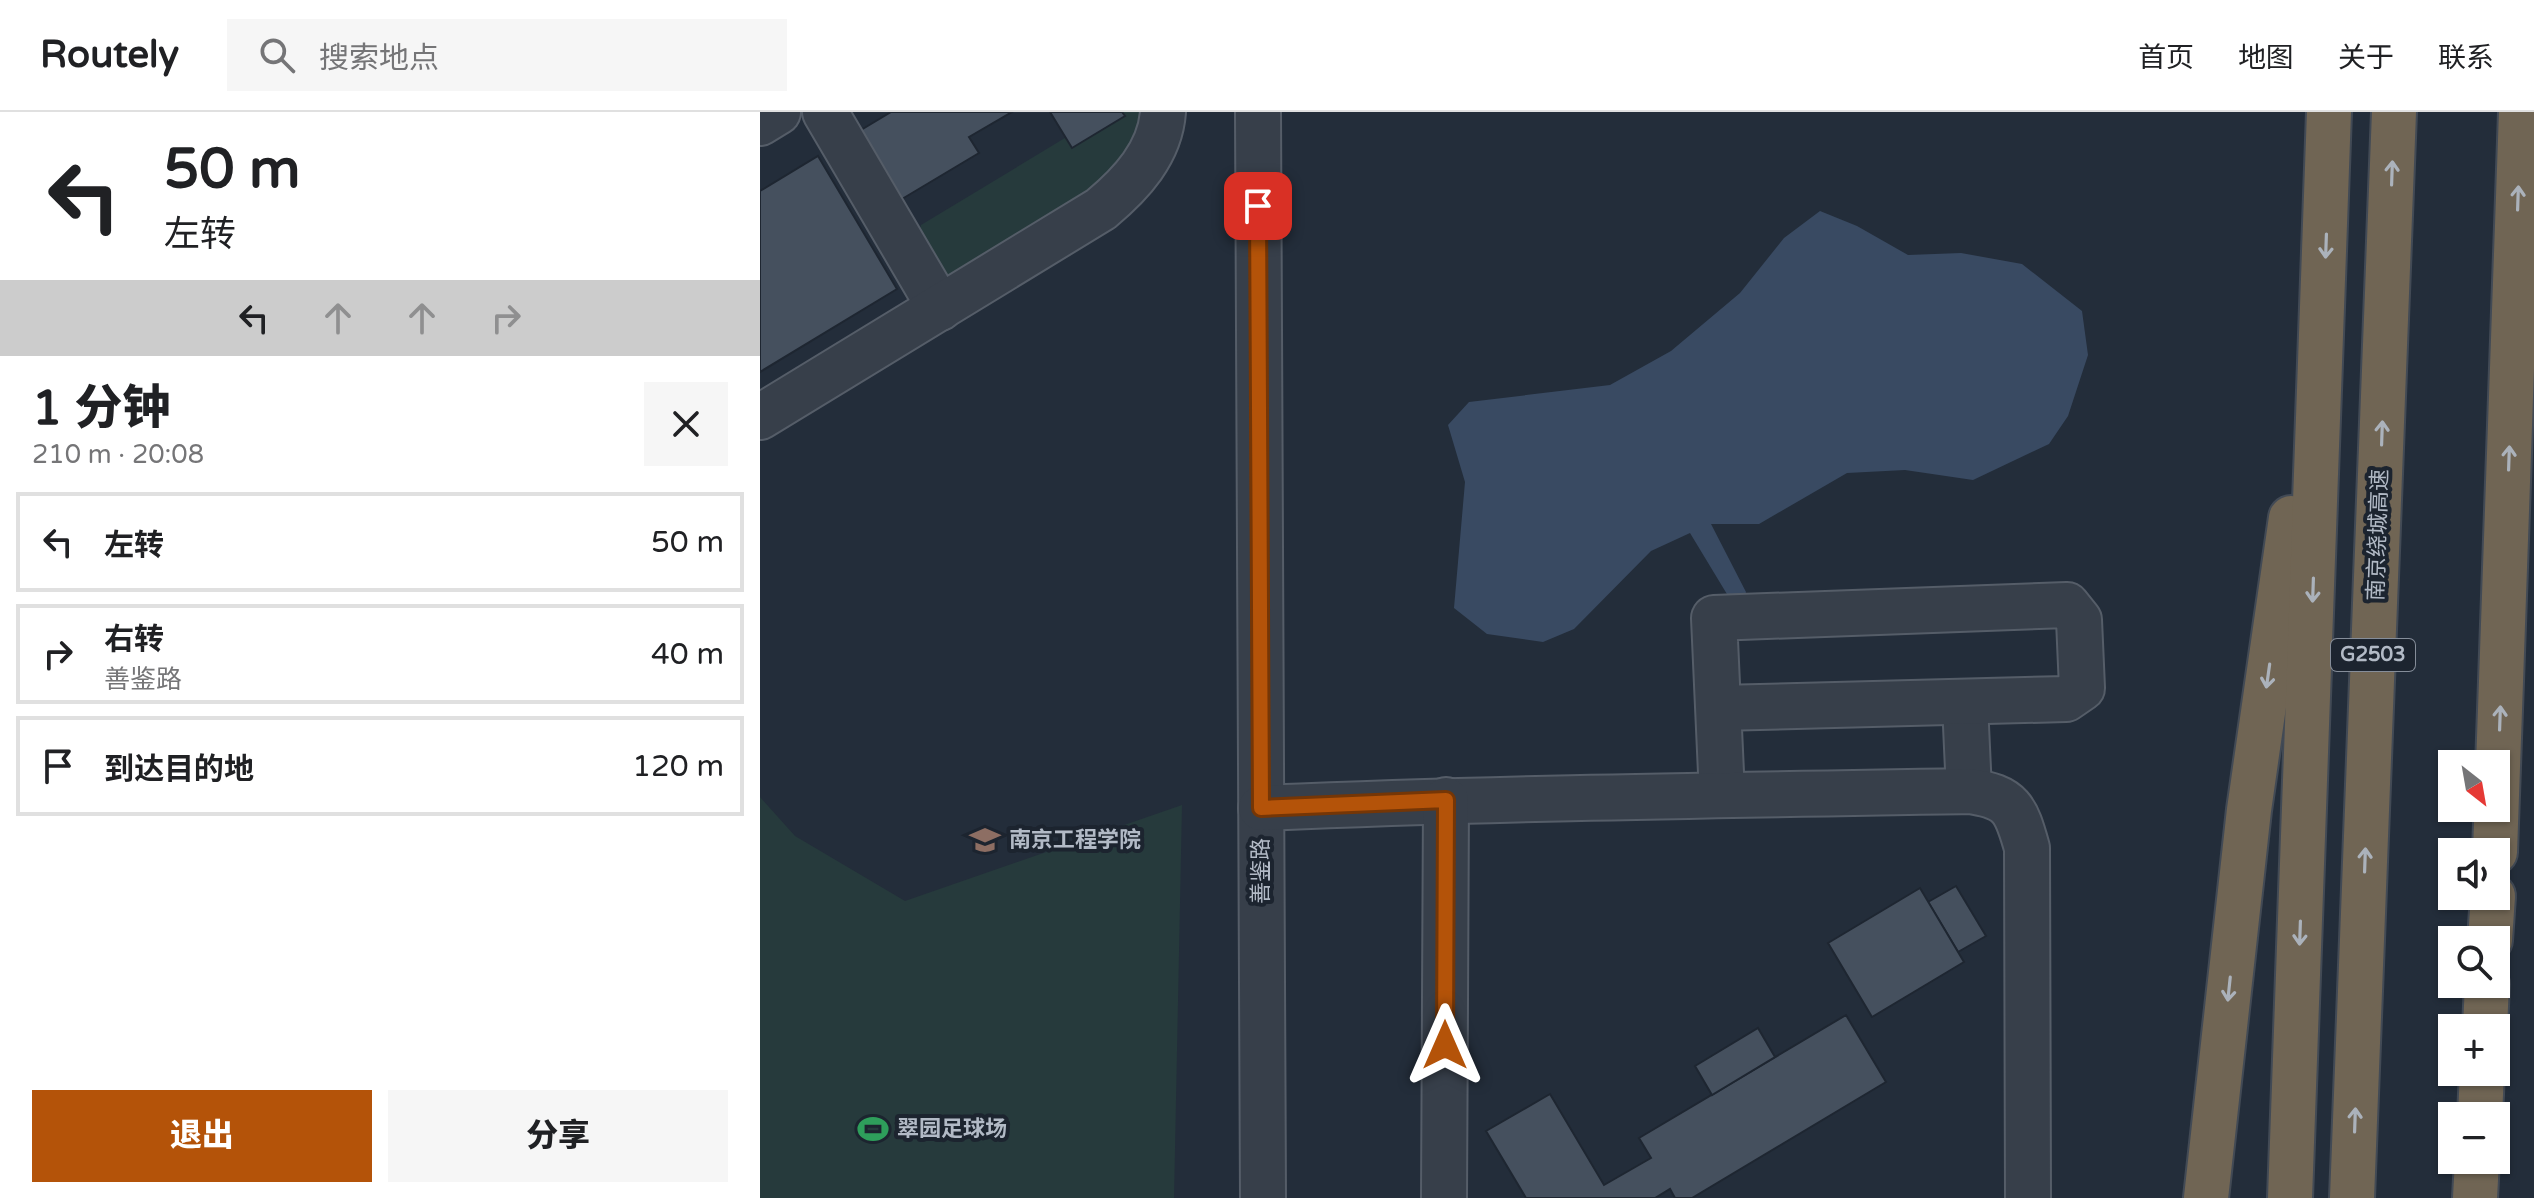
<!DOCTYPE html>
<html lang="zh">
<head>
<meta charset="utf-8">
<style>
  :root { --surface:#fff; --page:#f6f6f6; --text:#202124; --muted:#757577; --line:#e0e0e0; --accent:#b45309 }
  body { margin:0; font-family:"Varela Round","Noto Sans SC",sans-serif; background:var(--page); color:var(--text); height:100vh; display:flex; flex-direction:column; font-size:30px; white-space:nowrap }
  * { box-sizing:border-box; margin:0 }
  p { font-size:26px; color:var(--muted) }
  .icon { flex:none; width:44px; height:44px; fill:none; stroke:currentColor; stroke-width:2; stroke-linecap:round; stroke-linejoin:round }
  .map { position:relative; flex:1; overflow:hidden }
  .panel { display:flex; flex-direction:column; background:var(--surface); width:760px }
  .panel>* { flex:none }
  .banner { background:#fff; color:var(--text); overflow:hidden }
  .needle { width:52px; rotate:149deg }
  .controls { position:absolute; left:1678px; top:638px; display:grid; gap:16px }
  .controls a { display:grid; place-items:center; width:72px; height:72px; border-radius:0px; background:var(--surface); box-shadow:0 2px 6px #0004; font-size:40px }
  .pin { position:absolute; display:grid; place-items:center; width:68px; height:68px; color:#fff; margin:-34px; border-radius:16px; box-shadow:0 4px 12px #0006 }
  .me { position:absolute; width:88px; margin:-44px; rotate:0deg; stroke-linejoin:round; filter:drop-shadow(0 0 6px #0008) }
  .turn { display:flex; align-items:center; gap:28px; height:168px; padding:0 32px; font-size:36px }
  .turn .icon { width:104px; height:104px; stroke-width:2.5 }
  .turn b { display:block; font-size:56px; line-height:68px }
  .lanes { display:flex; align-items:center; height:76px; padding:0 32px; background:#0003; justify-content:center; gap:40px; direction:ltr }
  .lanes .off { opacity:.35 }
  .round { display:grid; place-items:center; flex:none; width:84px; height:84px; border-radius:0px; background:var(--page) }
  .head { display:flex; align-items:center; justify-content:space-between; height:136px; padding:0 32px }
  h1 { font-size:48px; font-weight:800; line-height:60px }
  .primary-button { display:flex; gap:16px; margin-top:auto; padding:16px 32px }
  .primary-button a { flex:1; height:92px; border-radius:0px; background:var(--accent); color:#fff; font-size:32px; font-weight:800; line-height:92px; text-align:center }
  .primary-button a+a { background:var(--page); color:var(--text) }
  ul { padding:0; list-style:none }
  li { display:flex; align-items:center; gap:24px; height:100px; margin:0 16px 12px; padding:0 16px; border:4px solid var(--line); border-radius:0px }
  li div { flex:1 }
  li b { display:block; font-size:30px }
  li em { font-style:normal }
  header { display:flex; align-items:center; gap:48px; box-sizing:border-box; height:112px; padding:0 40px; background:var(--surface); border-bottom:2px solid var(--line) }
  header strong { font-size:38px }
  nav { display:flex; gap:44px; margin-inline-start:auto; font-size:28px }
  .search { width:560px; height:72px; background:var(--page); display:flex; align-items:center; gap:20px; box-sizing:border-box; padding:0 28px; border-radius:0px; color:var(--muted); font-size:30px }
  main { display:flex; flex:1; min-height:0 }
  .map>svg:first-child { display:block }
</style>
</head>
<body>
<header>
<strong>Routely</strong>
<div class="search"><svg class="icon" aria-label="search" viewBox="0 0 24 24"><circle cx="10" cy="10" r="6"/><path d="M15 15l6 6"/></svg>搜索地点</div>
<nav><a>首页</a><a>地图</a><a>关于</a><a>联系</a></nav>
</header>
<main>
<section class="panel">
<div class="banner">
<div class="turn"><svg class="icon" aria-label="left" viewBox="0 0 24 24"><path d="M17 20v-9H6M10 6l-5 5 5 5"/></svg><div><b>50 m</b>左转</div></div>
<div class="lanes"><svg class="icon" aria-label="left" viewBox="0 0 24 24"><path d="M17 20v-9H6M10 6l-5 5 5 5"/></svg><svg class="icon off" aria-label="ahead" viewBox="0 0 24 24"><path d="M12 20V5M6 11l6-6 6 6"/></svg><svg class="icon off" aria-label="ahead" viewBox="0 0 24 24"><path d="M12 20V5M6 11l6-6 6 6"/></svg><svg class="icon off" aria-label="right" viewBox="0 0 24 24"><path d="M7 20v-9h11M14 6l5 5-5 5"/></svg></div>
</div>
<div class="head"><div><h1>1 分钟</h1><p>210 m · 20:08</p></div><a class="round"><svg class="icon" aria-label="close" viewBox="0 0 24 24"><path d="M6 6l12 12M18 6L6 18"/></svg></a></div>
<ul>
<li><svg class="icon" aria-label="left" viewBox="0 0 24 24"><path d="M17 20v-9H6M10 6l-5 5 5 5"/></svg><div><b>左转</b></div><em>50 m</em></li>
<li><svg class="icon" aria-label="right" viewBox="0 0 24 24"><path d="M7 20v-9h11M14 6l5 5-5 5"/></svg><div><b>右转</b><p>善鉴路</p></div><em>40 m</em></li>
<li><svg class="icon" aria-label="arrive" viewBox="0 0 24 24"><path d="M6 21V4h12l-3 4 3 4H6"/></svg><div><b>到达目的地</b></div><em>120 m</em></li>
</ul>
<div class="primary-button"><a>退出</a><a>分享</a></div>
</section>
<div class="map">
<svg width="1774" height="1086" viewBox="0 0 1774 1086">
  <rect width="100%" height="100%" fill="#232d3a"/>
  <g fill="#263a3c">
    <path d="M348,0H387L379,24L336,83L191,167L182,163L158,124L161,113Z"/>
    <path d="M0,685L35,724L145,789L422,693L414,1086H0Z"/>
  </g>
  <path fill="#394a62" d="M1060,99L1097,114L1148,143L1201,141L1262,152L1322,199L1328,243L1308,304L1289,332L1213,368L1145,358L1087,361L999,412H951L986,480L979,502L930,421L891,439L814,517L783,530L727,522L694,496L705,370L688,313L709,290L850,273L911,239L980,181L1024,126Z"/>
  <g fill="#45505e" stroke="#1e2631" stroke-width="2">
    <path d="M131,0H252L209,25L219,41L142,87L101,18Z"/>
    <path d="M290,0H362L365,4L312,36Z"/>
    <path d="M58,44L137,177L0,260V79Z"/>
    <path d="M1196,774L1226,824L1198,840L1168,790Z"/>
    <path d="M1160,776L1204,850L1112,905L1068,831Z"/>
    <path d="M1086,903L1126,970L932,1086H915L910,1077L895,1086H766L726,1019L790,982L844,1073L891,1046L879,1026Z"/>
    <path d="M998,916L1015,945L952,983L935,954Z"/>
  </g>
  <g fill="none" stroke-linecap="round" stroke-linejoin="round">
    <g stroke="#555d68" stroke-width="48">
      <g id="minor">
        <path d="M65,0L180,196"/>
        <path d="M498,0L503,1086"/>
        <path d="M0,11L18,0"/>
        <path d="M0,305L341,97C371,72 400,41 403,0"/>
        <path d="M1205,592L1209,679"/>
        <path d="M959,596L1306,587L1322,576L1319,508L1307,493L954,506L962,683"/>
        <path d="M501,696C737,686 973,683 1209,679C1252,685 1256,697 1267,736L1268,1086"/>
        <path d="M684,1086L686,688"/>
      </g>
    </g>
    <g stroke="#424a55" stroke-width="48">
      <g id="highway">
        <path d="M1735,740L1761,0"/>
        <path d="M1730,828L1733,784"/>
        <path d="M1725,916L1727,872"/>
        <path d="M1720,1004L1722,960"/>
        <path d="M1446,1086L1489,698L1531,406"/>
        <path d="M1530,1086L1569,0"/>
        <path d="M1592,1086L1634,0"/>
        <path d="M1715,1086L1717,1048"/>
      </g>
    </g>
    <use href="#minor" stroke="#373f4a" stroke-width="44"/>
    <use href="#highway" stroke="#706554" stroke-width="44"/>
  </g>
  <defs><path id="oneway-shaft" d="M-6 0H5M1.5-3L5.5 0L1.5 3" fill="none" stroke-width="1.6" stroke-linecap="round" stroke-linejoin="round" transform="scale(2)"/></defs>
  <g stroke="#abb2bb">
    <use href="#oneway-shaft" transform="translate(1632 61) rotate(-88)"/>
    <use href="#oneway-shaft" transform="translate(1758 86) rotate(-88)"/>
    <use href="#oneway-shaft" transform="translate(1566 134) rotate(92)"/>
    <use href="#oneway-shaft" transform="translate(1622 321) rotate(-88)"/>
    <use href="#oneway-shaft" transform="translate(1749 346) rotate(-88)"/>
    <use href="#oneway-shaft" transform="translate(1553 478) rotate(92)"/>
    <use href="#oneway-shaft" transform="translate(1508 564) rotate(98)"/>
    <use href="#oneway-shaft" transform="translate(1740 606) rotate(-88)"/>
    <use href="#oneway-shaft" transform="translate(1605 748) rotate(-88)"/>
    <use href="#oneway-shaft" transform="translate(1540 821) rotate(92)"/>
    <use href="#oneway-shaft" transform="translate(1469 877) rotate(96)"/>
    <use href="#oneway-shaft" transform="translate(1595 1008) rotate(-88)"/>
  </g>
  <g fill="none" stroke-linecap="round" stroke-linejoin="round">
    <g stroke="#753606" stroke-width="20">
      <path id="route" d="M498,94L501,696L686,688L685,933"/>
    </g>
    <use href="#route" stroke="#b45309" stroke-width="14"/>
  </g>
  <defs>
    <g id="university-bare" transform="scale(2.4)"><path d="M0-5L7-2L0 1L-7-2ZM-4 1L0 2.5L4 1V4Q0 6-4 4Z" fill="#8d6e63" stroke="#1c242f" stroke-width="2.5" paint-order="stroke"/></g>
    <g id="stadium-bare" transform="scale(2.4)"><path d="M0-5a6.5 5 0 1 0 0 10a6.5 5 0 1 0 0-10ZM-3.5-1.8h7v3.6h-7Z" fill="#2e9e5b" stroke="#1c242f" stroke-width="2.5" paint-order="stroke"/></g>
  </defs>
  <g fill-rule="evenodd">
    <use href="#university-bare" x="225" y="728"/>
    <use href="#stadium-bare" x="113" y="1017"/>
  </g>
  <g text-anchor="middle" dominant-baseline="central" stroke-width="8" stroke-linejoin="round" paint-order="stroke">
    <rect fill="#1c242f" stroke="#858d99" stroke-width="2" x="1571" y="527" width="84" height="32" rx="6"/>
    <g font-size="20" font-weight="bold" fill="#b2bac6">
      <text x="1613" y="543">G2503</text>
    </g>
    <g font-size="22" fill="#b2bac6" stroke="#1c242f">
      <text transform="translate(1618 423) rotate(-88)">南京绕城高速</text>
      <text transform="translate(501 759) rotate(-90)">善鉴路</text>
    </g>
    <g font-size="22" font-weight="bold" fill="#b2bac6" stroke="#1c242f" text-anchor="start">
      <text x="249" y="728">南京工程学院</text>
      <text x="137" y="1017">翠园足球场</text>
    </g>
  </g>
</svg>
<div class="controls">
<a><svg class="needle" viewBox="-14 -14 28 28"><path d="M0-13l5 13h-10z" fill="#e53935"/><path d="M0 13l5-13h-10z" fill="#757577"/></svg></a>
<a><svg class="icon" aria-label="sound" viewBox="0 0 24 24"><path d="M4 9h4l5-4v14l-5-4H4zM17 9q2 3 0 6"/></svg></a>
<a><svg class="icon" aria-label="search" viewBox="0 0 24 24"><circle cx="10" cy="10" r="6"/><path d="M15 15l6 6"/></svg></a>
<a>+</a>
<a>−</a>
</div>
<div class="pin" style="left:498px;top:94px;background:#d93025"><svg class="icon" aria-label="arrive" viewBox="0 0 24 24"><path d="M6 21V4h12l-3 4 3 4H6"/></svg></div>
<svg class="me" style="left:685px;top:933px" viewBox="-20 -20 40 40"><path d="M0-17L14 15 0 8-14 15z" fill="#b45309" stroke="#fff" stroke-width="4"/></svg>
</div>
</main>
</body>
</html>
